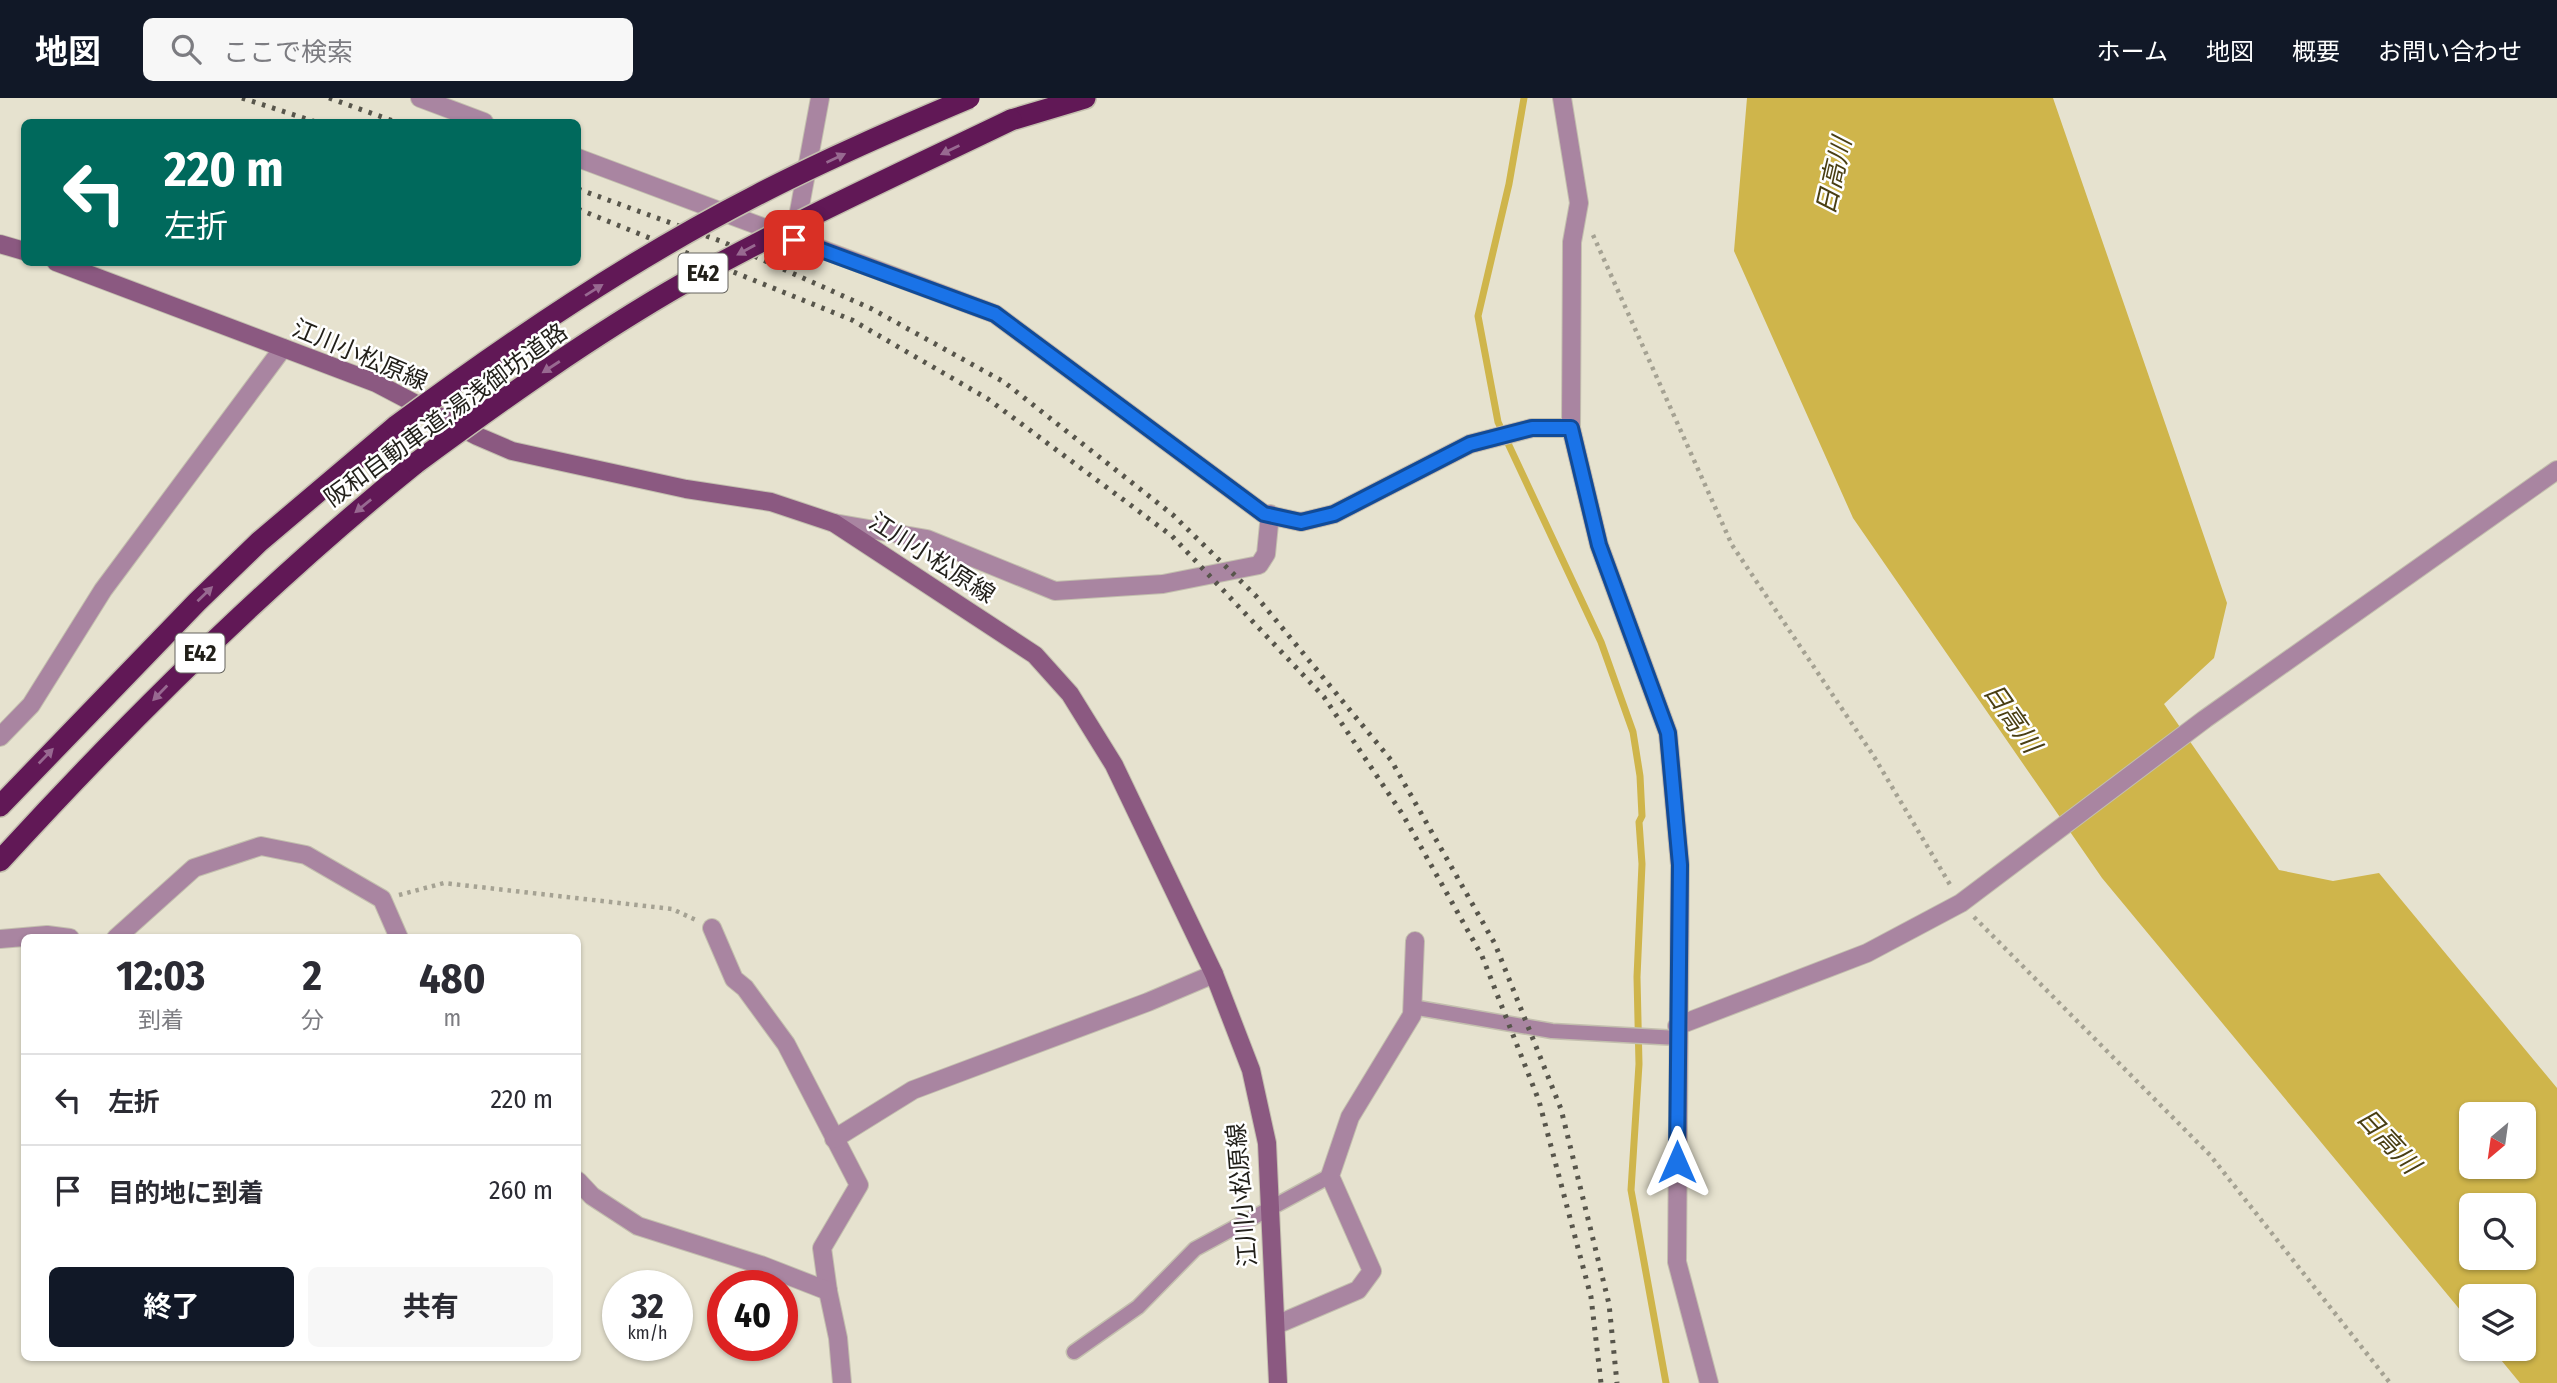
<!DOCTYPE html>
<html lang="ja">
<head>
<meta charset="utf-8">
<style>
  :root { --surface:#fff; --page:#f7f7f7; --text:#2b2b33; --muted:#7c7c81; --line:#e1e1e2; --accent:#111827 }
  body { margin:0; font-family:"Fira Sans Condensed","Noto Sans JP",sans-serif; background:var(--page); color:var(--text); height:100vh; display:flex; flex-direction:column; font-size:26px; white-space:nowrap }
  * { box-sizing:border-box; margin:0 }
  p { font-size:23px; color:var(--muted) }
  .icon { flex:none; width:38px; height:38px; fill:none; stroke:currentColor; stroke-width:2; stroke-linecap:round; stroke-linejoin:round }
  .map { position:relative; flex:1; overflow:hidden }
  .panel { position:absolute; left:21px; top:836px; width:560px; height:427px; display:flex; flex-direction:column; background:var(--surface); border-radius:10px; box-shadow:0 2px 5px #0004 }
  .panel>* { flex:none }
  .hud { position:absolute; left:21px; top:21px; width:560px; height:147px; border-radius:10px; box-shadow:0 2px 5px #0004; background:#00695c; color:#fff; overflow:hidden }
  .needle { width:46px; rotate:209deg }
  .buttons { position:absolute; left:2459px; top:1004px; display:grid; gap:14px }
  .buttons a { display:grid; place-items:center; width:77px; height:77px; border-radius:10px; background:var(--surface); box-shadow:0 2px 5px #0004; font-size:35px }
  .speed { position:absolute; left:602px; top:1172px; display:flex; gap:14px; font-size:35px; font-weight:700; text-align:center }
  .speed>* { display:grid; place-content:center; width:91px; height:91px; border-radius:50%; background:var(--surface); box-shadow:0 2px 5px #0004; line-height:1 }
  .speed small { font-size:18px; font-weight:400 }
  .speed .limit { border:10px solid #d22; background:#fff; color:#111 }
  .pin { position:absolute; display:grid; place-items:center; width:60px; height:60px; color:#fff; margin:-30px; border-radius:14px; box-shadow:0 4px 10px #0006 }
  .me { position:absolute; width:77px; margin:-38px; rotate:0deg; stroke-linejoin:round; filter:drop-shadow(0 0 5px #0008) }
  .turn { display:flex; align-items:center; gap:24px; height:147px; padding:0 28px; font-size:32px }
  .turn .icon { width:91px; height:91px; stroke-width:2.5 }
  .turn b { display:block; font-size:49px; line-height:60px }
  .eta { display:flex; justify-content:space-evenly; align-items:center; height:119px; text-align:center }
  .eta b { font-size:42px; font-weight:700; line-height:49px }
  .primary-button { display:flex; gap:14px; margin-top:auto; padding:14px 28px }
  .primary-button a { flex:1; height:80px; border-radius:10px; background:var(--accent); color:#fff; font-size:28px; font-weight:700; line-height:80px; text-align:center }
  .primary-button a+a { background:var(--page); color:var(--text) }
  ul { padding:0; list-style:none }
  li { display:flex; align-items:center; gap:21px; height:91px; padding:0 28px; border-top:2px solid var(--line) }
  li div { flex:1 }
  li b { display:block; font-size:26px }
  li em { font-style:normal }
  header { display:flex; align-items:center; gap:42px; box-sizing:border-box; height:98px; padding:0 35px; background:var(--accent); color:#fff }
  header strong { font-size:33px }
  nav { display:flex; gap:38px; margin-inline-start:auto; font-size:24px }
  .search { width:490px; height:63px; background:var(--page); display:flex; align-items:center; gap:18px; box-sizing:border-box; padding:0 24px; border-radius:10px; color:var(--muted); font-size:26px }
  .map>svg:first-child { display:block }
</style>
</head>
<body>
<header>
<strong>地図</strong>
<div class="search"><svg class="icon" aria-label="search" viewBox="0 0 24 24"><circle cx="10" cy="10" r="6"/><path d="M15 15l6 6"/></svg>ここで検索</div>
<nav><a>ホーム</a><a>地図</a><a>概要</a><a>お問い合わせ</a></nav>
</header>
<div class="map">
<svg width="2557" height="1285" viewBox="0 0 2557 1285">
  <rect width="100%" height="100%" fill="#e6e2cf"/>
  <path fill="#cfb54b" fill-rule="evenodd" d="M1747,0H2053L2227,505L2214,560L2164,606L2279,772L2333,783L2379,775L2557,990V1285H2520L2492,1251H2524V1199H2471V1225L2102,780L1853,420L1734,153ZM2471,1017H2524V1069H2471ZM2471,1108H2524V1160H2471Z"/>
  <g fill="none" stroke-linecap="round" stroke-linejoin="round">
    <path stroke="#cfb54b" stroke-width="7" d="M1524,0L1509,86L1478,218L1498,324L1601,544L1633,634L1640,678L1642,718L1639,724L1642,766L1637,879L1639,966L1631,1092L1666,1285"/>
    <g stroke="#c3bfae" stroke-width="17">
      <g id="service">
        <path d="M1412,909L1552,933L1678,940"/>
        <path d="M1074,1254L1138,1209L1195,1151L1330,1078"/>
      </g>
    </g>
    <g stroke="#c3bfae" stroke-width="20">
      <g id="minor">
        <path d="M712,830L734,881L745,890L786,946L859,1087L822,1150L828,1193L838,1240L842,1285"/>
        <path d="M116,840L194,770L261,748L306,757L382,801L399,840"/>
        <path d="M0,841L47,837L70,840"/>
        <path d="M834,1041L913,992L1148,904L1214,876"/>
        <path d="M578,1083L592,1098L638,1128L761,1167L828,1193"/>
        <path d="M1276,1227L1358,1192L1372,1173L1330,1078L1350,1019L1412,917L1415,843"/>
      </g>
    </g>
    <g stroke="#c3bfae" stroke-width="20">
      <g id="tertiary">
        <path d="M420,0L484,24"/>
        <path d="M1562,0L1579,105L1572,144L1571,330L1599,447L1668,635L1680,767L1677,1164L1709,1285"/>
        <path d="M578,60L995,216L1264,416L1301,424L1334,416L1470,346L1532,330H1571"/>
        <path d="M795,135L820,0"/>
        <path d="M834,425L927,441L1055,493L1163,486L1259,467L1266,456L1270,416"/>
        <path d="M0,639L31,607L103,492L283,250"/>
        <path d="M1677,928L1867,855L1961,805L2205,621L2557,372"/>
      </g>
    </g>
    <g stroke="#c3bfae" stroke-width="20">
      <g id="secondary">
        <path d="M0,146L24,153"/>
        <path d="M56,164L376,285L477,338L512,353L686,391L771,404L834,425L1035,557L1070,596L1114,667L1214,876L1251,972L1267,1045L1278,1285"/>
      </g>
    </g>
    <g stroke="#c3bfae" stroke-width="24">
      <g id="motorway">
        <path d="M1011,22L1085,0"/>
        <path d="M0,708L197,504L259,444L396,328"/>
        <path d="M0,763C130,621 266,486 416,365"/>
      </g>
    </g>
    <g stroke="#a5a293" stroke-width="4.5" stroke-dasharray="3.5 5" stroke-linecap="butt">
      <path d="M1593,137L1732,447L1873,657L1952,790"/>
      <path d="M399,797L444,785L672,811L696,822"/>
      <path d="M1974,819L2210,1057L2390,1285"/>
    </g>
    <use href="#service" stroke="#a985a1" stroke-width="14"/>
    <use href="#minor" stroke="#a985a1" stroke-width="18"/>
    <use href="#tertiary" stroke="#a985a1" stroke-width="18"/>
    <use href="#secondary" stroke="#8b5981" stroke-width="18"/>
    <use href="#motorway" stroke="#611856" stroke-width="21"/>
    <g stroke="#57554b" stroke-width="5" stroke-dasharray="3.5 7" stroke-linecap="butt">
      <path d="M242,0L316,24"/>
      <path d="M329,0L396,24"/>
      <path d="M578,91L723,144L872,211L1004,284L1173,417L1256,498L1391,662L1495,846L1561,1011L1609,1206L1617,1285"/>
      <path d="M578,111L852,222L988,301L1172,438L1324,599L1403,717L1482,858L1539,1003L1591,1199L1601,1285"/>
    </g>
    <g stroke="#c3bfae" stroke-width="24" stroke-linecap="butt">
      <g id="motorway-bridge">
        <path d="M396,328C511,243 630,162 757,97C826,61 898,30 969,0"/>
        <path d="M416,365C503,301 590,239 684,185C791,125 901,75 1011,22"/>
      </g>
    </g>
    <use href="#motorway-bridge" stroke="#611856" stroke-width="21"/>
  </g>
  <defs><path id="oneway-solid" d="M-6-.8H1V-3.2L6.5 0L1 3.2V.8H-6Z" transform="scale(1.75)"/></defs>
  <g fill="#986991">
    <use href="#oneway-solid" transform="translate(950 52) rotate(154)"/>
    <use href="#oneway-solid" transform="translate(836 60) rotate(-25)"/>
    <use href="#oneway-solid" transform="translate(746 152) rotate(151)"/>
    <use href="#oneway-solid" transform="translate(594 192) rotate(-32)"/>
    <use href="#oneway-solid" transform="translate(551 269) rotate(147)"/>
    <use href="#oneway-solid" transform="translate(363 408) rotate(141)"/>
    <use href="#oneway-solid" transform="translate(205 496) rotate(-44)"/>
    <use href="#oneway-solid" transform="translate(160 595) rotate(134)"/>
    <use href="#oneway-solid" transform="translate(46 658) rotate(-46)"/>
  </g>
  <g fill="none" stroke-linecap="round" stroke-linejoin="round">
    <g stroke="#114b97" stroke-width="18">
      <path id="route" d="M794,142L995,216L1264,416L1301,424L1334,416L1470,346L1532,330H1571L1599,447L1668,635L1680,767L1677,1064"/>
    </g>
    <use href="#route" stroke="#1a73e8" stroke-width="12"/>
  </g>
  <g text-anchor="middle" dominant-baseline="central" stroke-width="5" stroke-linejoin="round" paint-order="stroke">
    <g fill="#fff" stroke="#64625e" stroke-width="2">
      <rect x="678.5" y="155.5" width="49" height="39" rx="5"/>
      <rect x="175.5" y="535.5" width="49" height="39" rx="5"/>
    </g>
    <g font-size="23" font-weight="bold" fill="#211f19">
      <text x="703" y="175">E42</text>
      <text x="200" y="555">E42</text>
    </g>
    <g font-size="24" fill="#211f19" stroke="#fff">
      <text transform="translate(360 257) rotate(23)">江川小松原線</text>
      <text transform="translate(446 317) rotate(-36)">阪和自動車道;湯浅御坊道路</text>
      <text transform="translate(932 460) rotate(33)">江川小松原線</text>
      <text transform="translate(1242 1097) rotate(-95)">江川小松原線</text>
    </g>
    <g font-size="26" font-style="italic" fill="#4a3f13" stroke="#fff">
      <text transform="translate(1834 78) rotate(-77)">日高川</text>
      <text transform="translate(2012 620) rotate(55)">日高川</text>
      <text transform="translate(2388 1043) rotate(47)">日高川</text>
    </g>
  </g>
</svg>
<div class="buttons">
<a><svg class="needle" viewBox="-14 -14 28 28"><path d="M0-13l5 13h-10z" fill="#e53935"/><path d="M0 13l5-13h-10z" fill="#7c7c81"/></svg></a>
<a><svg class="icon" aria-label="search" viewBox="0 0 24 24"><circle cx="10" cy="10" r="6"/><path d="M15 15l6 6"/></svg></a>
<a><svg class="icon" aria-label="layers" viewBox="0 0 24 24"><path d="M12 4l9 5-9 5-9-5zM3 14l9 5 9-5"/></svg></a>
</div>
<div class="speed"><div>32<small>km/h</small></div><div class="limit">40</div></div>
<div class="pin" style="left:794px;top:142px;background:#d93025"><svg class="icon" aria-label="arrive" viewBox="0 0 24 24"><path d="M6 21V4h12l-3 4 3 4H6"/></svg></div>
<svg class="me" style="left:1677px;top:1064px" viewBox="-20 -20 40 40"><path d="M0-17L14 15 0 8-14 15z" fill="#1a73e8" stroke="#fff" stroke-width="4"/></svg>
<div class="hud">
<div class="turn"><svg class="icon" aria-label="left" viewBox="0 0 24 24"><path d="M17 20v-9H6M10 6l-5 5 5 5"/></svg><div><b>220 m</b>左折</div></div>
</div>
<section class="panel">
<div class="eta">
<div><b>12:03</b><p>到着</p></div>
<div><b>2</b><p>分</p></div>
<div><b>480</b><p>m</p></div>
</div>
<ul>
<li><svg class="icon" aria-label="left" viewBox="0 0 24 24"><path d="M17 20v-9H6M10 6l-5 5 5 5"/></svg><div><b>左折</b></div><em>220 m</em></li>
<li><svg class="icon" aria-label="arrive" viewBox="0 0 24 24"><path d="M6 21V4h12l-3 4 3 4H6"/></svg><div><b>目的地に到着</b></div><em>260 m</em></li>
</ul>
<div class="primary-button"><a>終了</a><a>共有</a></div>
</section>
</div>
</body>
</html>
